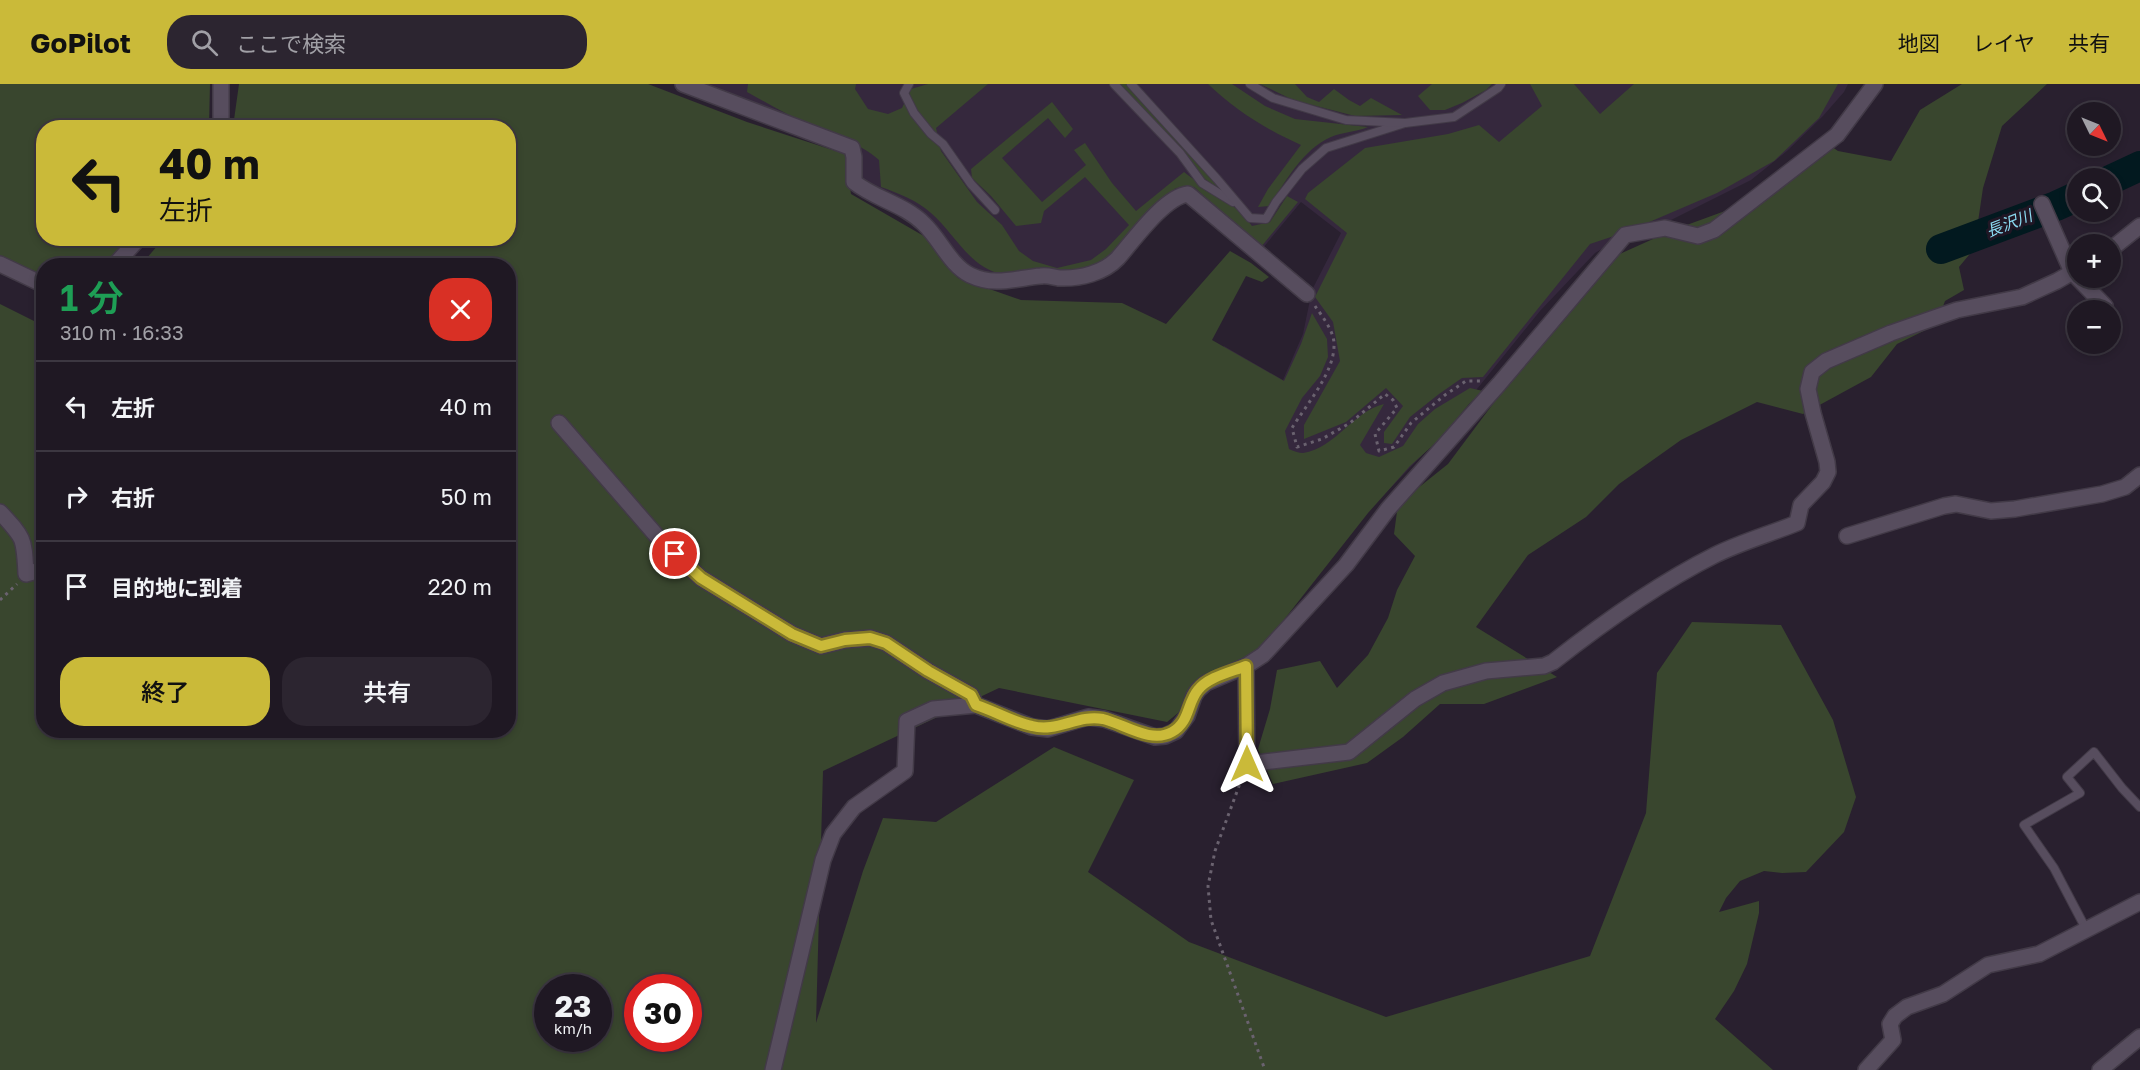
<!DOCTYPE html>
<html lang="ja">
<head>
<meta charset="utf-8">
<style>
  :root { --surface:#1f1823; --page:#2c2530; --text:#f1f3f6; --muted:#a1a0a6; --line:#3c3741; --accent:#caba39 }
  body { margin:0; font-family:"Golos Text","Noto Sans JP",sans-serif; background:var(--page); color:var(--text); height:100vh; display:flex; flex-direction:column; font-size:22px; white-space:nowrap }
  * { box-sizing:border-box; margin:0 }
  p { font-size:20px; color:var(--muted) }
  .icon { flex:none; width:33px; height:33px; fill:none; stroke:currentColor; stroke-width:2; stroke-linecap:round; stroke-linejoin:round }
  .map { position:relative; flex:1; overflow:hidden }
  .panel { position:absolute; left:36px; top:174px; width:480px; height:480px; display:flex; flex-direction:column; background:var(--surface); border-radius:24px; box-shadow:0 3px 9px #0003,0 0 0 2px var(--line) }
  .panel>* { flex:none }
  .hud { position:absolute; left:36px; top:36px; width:480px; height:126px; border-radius:24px; box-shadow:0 3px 9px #0003,0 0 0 2px var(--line); background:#caba39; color:#111; overflow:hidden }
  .needle { width:39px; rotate:133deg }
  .controls { position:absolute; left:2067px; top:18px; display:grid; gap:12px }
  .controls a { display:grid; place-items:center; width:54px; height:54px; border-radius:50%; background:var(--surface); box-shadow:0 3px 9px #0003,0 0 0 2px var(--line); font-size:30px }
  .speed { position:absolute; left:534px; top:890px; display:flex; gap:12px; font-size:30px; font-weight:700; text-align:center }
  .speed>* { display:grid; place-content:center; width:78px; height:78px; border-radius:50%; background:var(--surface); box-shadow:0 3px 9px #0003,0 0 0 2px var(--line); line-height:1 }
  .speed small { font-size:15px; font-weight:400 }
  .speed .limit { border:9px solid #d22; background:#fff; color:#111 }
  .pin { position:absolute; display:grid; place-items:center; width:51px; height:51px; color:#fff; margin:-26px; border:3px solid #fff; border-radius:50%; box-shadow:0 2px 6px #0007 }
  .me { position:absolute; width:66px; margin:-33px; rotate:0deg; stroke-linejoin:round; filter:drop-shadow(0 0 4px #0008) }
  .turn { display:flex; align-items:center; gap:21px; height:126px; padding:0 24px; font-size:27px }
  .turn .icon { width:78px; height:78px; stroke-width:2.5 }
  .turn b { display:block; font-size:42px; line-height:51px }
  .round { display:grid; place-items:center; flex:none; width:63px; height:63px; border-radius:24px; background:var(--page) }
  .headline { display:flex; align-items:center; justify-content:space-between; height:102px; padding:0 24px }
  h1 { font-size:36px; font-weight:600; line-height:45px; color:#1e9e55 }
  .button { display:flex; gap:12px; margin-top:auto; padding:12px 24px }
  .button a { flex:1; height:69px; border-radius:24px; background:var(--accent); color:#111; font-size:24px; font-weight:600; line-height:69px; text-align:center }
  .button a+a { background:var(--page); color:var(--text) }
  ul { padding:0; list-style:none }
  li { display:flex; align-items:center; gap:18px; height:90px; padding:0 24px; border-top:2px solid var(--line) }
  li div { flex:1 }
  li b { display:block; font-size:22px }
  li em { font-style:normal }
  header { display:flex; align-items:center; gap:36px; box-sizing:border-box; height:84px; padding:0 30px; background:var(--accent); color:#111 }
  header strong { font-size:28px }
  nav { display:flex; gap:33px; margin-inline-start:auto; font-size:21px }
  .search { width:420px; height:54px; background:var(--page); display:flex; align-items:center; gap:15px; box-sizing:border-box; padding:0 21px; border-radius:24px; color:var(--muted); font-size:22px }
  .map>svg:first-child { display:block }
</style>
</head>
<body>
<header>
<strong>GoPilot</strong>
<div class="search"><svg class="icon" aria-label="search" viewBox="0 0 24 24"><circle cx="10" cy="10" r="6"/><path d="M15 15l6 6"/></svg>ここで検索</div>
<nav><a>地図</a><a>レイヤ</a><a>共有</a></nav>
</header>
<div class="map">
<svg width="2140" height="986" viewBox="0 0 2140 986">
  <rect width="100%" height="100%" fill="#29202f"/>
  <path fill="#35283d" d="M691,0H1848L1844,8L1823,32L1787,67L1751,96L1667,138L1616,157L1595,169L1540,227L1431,362L1371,424L1182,327L1224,262L1283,296L1303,250L1312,206L1341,149L1301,118L1262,165L1194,104L1177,105L1161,117L1098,179L1004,192L981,188L967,181L922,129L909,119L858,98V61Z"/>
  <g fill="#39462e" fill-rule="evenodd">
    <path d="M0,0H210L209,43L44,44V154L131,155L104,181L44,182L43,193L0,173Z"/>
    <path d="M239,0H648L747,38L845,70L851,110L929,155L958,194L1021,216L1122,219L1166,240L1230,167L1251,179L1269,193L1262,198L1246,192L1212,256L1284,297L1301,260L1312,229L1327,255L1328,273L1320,292L1302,314L1285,347L1289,365C1293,367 1299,369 1303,369C1336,364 1353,327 1384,320L1360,361L1366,369L1379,373L1403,362L1418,340L1435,325L1470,304L1483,307L1469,320L1440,355L1410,382L1368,429L1268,556L1167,638L999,604L823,687L816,939L863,787L883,734L936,738L1054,663L1134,696L1088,788L1189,858L1386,933L1590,872L1646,729L1657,589L1692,538L1781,541L1833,636L1856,713L1844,748L1806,788L1782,789L1764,787L1740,797L1726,814L1719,828L1759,817V829L1747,880L1734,907L1715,935L1773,986H0V220L38,239L43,238L44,646H508V182L141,181L163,155L508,154V44L233,43ZM548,903H598V954H548ZM638,903H688V954H638Z"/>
    <path d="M748,0H856L855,5L868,25L888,30L902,24L911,5L928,0H988L936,44L941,67L977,118L1002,141L1019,167L1033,177L1057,184L1091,176L1106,165L1129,141L1085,93L1044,127L1041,139L1016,142L991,112L972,94L971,85L1052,18L1073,45L1065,54L1048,34L1002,74L1042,118L1086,81L1074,66L1085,59L1112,99L1136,127L1184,88C1206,106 1236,118 1252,142L1270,138L1287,112L1298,118L1261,163L1194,103L1176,104L1161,116L1108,173L1084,186L1005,191C970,185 956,151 931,129C918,117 898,109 881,103L879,76C859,58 833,52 809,41C788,31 767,19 747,8Z"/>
    <path d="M1119,0H1129L1229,112L1202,93L1180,65Z"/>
    <path d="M1208,0H1232L1265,22L1295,35L1368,43C1356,48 1343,48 1331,53C1302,66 1287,96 1269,122L1258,123L1268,105L1301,61C1267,46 1235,26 1208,0Z"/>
    <path d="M1260,0H1295L1307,13L1319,18L1334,5L1349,16L1360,22L1371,14L1402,31L1355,32L1293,16Z"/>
    <path d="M1432,0H1492L1486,6L1462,19L1445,26H1430L1418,12Z"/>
    <path d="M1530,0H1574L1600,30L1634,0H1838L1819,34L1774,77L1717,109L1626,148L1590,160L1483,293L1462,294L1439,310L1410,333L1392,360L1384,359V348L1403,322L1386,304L1346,338L1304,355V341L1340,277L1333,238L1315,213L1347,149L1305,115L1308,109L1365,64L1448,50L1479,41L1499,58L1542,22Z"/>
    <path d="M1962,0H2047L2002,42L1983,104L1974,165L1959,183L1964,206L1945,217L1936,241L1897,260L1871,293L1803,330L1757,318L1681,356L1619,400L1586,433L1528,471L1476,543L1557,593L1484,620H1440L1403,653L1367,679L1273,700L1258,665L1270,625L1277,586L1320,577L1337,604L1368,571L1388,534L1397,506L1415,472L1394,450L1398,420L1448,380L1522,281L1613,173L1673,146L1725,127L1787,94L1825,58L1838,67L1891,77L1920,26Z"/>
  </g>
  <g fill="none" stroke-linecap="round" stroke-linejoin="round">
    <g stroke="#02191f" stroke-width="30">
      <path d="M2110,96L2140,82"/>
      <path d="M1941,165L2056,122L2078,112"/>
    </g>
    <g stroke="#423a47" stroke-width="10">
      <g id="lane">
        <path d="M909,0L904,9L914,29L931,50L943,60L971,100L995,126"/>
        <path d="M1114,0L1180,69L1202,99L1233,118"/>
        <path d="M1131,0L1217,95L1250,134L1266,135L1276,118L1302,85L1326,64L1405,39"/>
        <path d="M1250,0L1273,14L1346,36L1405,39L1454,33L1498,4L1501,0"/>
        <path d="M2086,845L2054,784L2024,741L2080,709L2067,693L2094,668L2122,704L2140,723"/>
      </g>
    </g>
    <g stroke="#423a47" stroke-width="18">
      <g id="street">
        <path d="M683,0L852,64L854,73V98C875,115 904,120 924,140C940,155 950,181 970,191C995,203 1016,194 1041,192C1047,191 1053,193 1059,194C1080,195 1104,189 1118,174C1134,156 1164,113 1188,110L1307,210"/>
        <path d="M221,44V0"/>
        <path d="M2042,120L2072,188L2105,222V226"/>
        <path d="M2110,166L2140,142"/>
        <path d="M0,180L44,201"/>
        <path d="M114,182L139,154"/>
        <path d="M559,339L662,458L701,494L792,550L821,562L845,556L871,554L886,559L928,587L971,611L976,621"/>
        <path d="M0,428C25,455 24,454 26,490L44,485"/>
        <path d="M1847,452L1944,422L1956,420L1991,427L2015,425L2102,410L2125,403L2140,391"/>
        <path d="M1246,582L1247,680L1349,668L1415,615L1443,599L1486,587L1544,582L1553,578C1604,538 1657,500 1715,471C1741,458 1770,450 1797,439L1801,421L1823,398L1828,388L1827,378L1813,329L1808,305L1812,288L1826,277L1891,249L1957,226L2022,213L2057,197L2078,185"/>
        <path d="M773,986L823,776L833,750L854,723L905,687L907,637L933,625L976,621L1032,643L1048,645L1088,633L1104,635L1155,653L1165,652L1176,647L1187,632L1194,612L1198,606L1206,599L1246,582L1263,571L1346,481L1388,425L1499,300L1625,151L1665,144L1698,152L1714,146L1837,51L1875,0"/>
        <path d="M1866,986L1893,956L1890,940L1895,932L1907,923L1943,910L1988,881L2039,870L2140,818"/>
        <path d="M2100,986L2140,953"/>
      </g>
    </g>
    <g stroke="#6a626f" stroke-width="3" stroke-dasharray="3 4.5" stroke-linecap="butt">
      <path d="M1315,222C1322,232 1334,247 1334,260C1335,288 1306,321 1292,344L1297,363L1322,355L1350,339L1385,310L1393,316L1397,324L1375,350L1379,367L1394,363L1411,339L1445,311L1466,297H1481"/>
      <path d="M0,516L17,500"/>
      <path d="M1242,694L1215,767L1208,802L1211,836L1265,986"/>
    </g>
    <use href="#lane" stroke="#574d5e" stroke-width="8"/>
    <use href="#street" stroke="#574d5e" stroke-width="15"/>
  </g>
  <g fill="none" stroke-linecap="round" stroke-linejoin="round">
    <g stroke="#837925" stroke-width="15">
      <path id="route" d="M675,470L701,494L792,550L821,562L845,556L870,554L886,559L928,587L971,611L976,621C995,627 1012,638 1032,642C1057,649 1078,630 1103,635C1124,640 1151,660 1172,648C1190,638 1187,619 1198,606C1208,593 1231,588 1246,582L1247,680"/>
    </g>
    <use href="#route" stroke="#caba39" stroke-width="10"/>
  </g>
  <g text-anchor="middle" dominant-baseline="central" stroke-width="6" stroke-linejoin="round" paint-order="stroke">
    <g font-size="16" font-style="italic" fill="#8adaf0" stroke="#201725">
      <text transform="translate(2009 139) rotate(-21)">長沢川</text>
    </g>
  </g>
</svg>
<div class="controls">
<a><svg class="needle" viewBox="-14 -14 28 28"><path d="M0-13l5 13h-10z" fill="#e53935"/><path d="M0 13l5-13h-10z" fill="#a1a0a6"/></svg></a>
<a><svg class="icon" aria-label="search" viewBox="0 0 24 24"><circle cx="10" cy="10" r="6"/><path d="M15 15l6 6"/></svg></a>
<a>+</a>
<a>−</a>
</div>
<div class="speed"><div>23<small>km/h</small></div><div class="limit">30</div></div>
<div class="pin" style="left:675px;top:470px;background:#d93025"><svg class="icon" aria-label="arrive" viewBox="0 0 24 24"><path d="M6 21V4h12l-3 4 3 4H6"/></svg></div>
<svg class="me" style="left:1247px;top:680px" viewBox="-20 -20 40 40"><path d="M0-17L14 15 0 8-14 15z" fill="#caba39" stroke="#fff" stroke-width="4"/></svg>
<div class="hud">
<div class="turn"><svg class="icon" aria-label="left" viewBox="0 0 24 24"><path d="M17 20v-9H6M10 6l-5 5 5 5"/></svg><div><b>40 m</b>左折</div></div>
</div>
<section class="panel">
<div class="headline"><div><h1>1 分</h1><p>310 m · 16:33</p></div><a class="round" style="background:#d93025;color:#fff"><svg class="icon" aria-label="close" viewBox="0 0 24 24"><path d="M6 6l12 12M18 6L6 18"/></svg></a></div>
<ul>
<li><svg class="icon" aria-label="left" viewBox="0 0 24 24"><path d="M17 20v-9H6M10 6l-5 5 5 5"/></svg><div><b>左折</b></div><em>40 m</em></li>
<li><svg class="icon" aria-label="right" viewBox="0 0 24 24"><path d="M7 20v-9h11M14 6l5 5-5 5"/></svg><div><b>右折</b></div><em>50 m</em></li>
<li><svg class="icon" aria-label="arrive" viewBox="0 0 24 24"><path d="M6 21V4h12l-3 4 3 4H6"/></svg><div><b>目的地に到着</b></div><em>220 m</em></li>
</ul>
<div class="button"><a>終了</a><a>共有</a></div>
</section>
</div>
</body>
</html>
